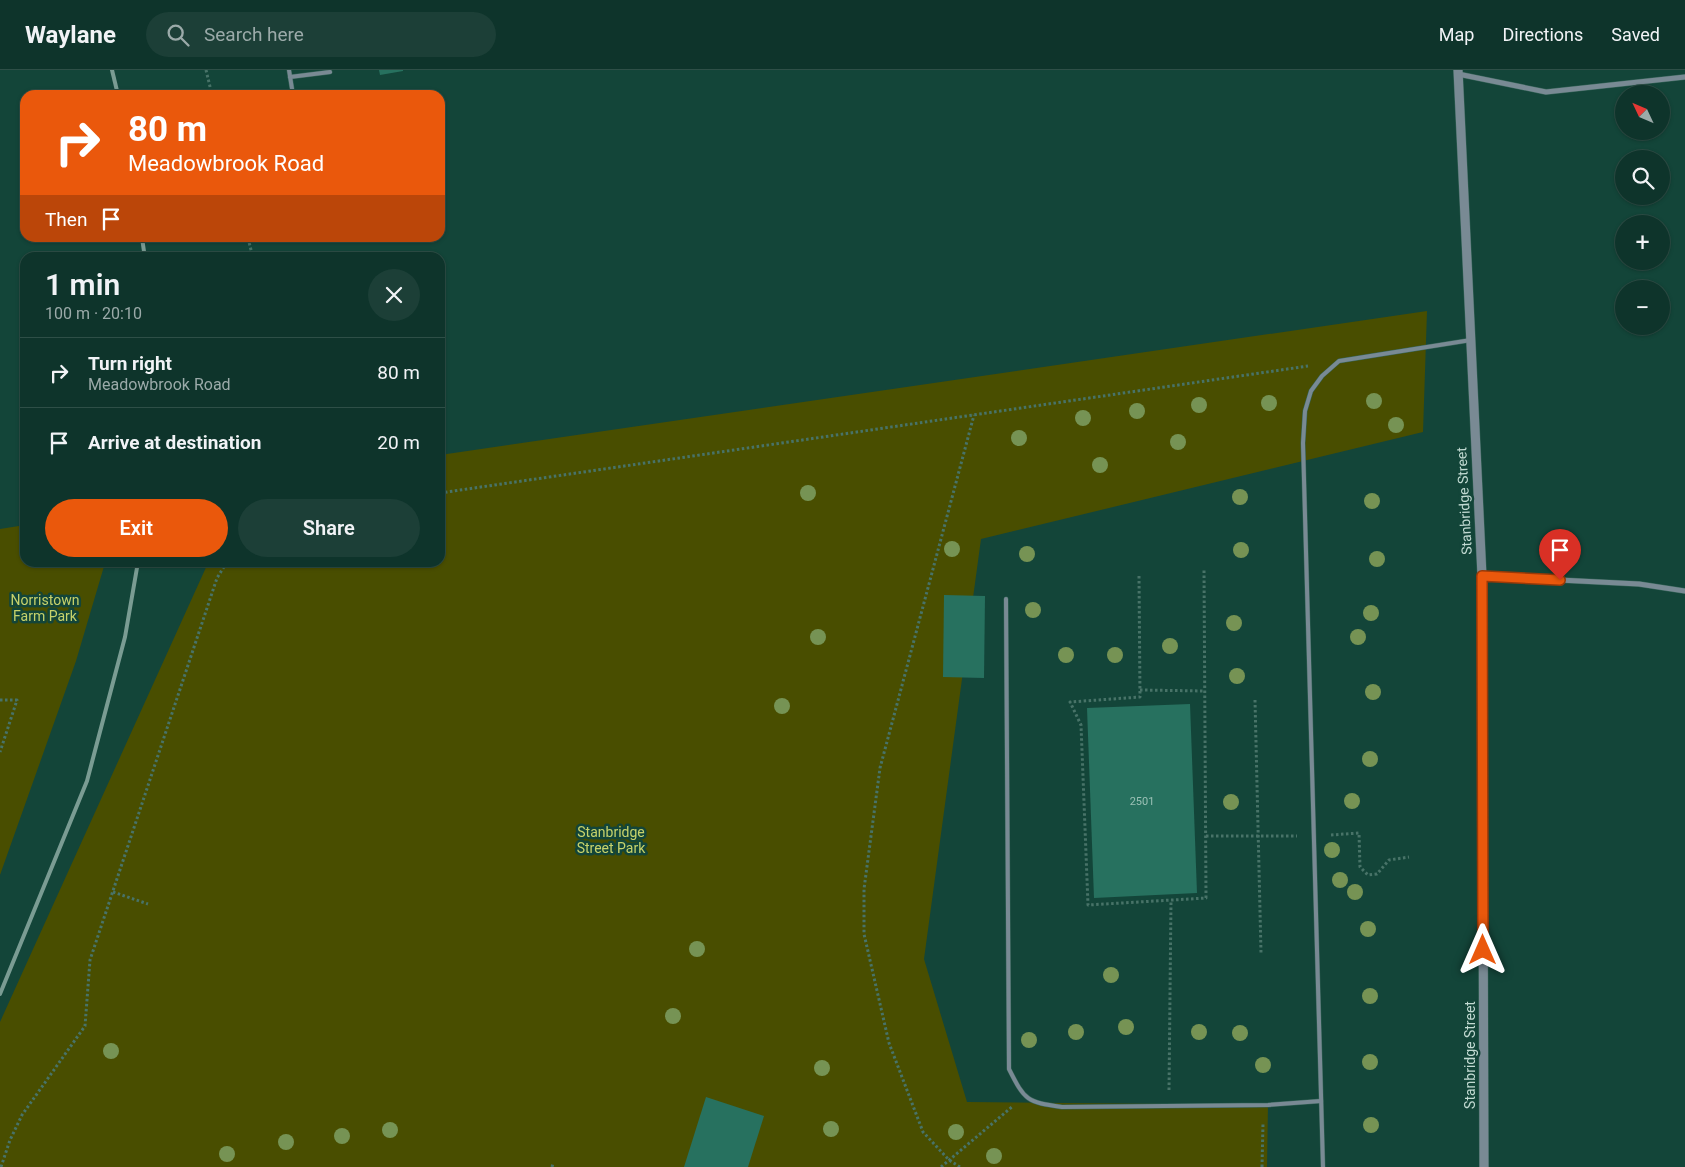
<!DOCTYPE html>
<html lang="en">
<head>
<meta charset="utf-8">
<style>
  :root { --surface:#0e342b; --page:#1c3f37; --text:#f1f3f6; --muted:#9baaa9; --line:#2e4f47; --accent:#ea580c }
  body { margin:0; font-family:Roboto,sans-serif; background:var(--page); color:var(--text); height:100vh; display:flex; flex-direction:column; font-size:19px; white-space:nowrap }
  * { box-sizing:border-box; margin:0 }
  p { font-size:16px; color:var(--muted) }
  .icon { flex:none; width:28px; height:28px; fill:none; stroke:currentColor; stroke-width:2; stroke-linecap:round; stroke-linejoin:round }
  .map { position:relative; flex:1; overflow:hidden }
  .side { position:absolute; left:20px; top:182px; width:425px; height:315px; display:flex; flex-direction:column; background:var(--surface); border-radius:15px; box-shadow:0 1px 4px #0004,0 0 0 1px var(--line) }
  .side>* { flex:none }
  .guide { position:absolute; left:20px; top:20px; width:425px; height:152px; border-radius:15px; box-shadow:0 1px 4px #0004,0 0 0 1px var(--line); background:#ea580c; color:#fff; overflow:hidden }
  .needle { width:32px; rotate:314deg }
  .buttons { position:absolute; left:1615px; top:15px; display:grid; gap:10px }
  .buttons a { display:grid; place-items:center; width:55px; height:55px; border-radius:50%; background:var(--surface); box-shadow:0 1px 4px #0004,0 0 0 1px var(--line); font-size:25px }
  .pin { position:absolute; display:grid; place-items:center; width:42px; height:42px; color:#fff; margin:-51px -21px; border-radius:50% 50% 50% 0; rotate:-45deg; box-shadow:0 0 5px #0007 }
  .pin .icon { rotate:45deg }
  .me { position:absolute; width:55px; margin:-28px; rotate:0deg; stroke-linejoin:round; filter:drop-shadow(0 0 4px #0008) }
  .turn { display:flex; align-items:center; gap:18px; height:105px; padding:0 25px; font-size:22px }
  .turn .icon { width:65px; height:65px; stroke-width:2.5 }
  .turn b { display:block; font-size:35px; line-height:42px }
  .then { display:flex; align-items:center; height:48px; padding:0 25px; background:#0003; gap:10px; font-size:19px }
  .round { display:grid; place-items:center; flex:none; width:52px; height:52px; border-radius:26px; background:var(--page) }
  .summary { display:flex; align-items:center; justify-content:space-between; height:85px; padding:0 25px }
  h1 { font-size:30px; font-weight:600; line-height:38px }
  .button { display:flex; gap:10px; margin-top:auto; padding:10px 25px }
  .button a { flex:1; height:58px; border-radius:30px; background:var(--accent); color:#fff; font-size:20px; font-weight:600; line-height:58px; text-align:center }
  .button a+a { background:var(--page); color:var(--text) }
  ul { padding:0; list-style:none }
  li { display:flex; align-items:center; gap:15px; height:70px; padding:0 25px; border-top:1px solid var(--line) }
  li div { flex:1 }
  li b { display:block; font-size:19px }
  li em { font-style:normal }
  header { display:flex; align-items:center; gap:30px; box-sizing:border-box; height:70px; padding:0 25px; background:var(--surface); border-bottom:1px solid var(--line) }
  header strong { font-size:24px }
  nav { display:flex; gap:28px; margin-inline-start:auto; font-size:18px }
  .search { width:350px; height:45px; background:var(--page); display:flex; align-items:center; gap:12px; box-sizing:border-box; padding:0 18px; border-radius:28px; color:var(--muted); font-size:19px }
  .map>svg:first-child { display:block }
</style>
</head>
<body>
<header>
<strong>Waylane</strong>
<div class="search"><svg class="icon" aria-label="search" viewBox="0 0 24 24"><circle cx="10" cy="10" r="6"/><path d="M15 15l6 6"/></svg>Search here</div>
<nav><a>Map</a><a>Directions</a><a>Saved</a></nav>
</header>
<div class="map">
<svg width="1685" height="1097" viewBox="0 0 1685 1097">
  <rect width="100%" height="100%" fill="#134539"/>
  <g fill="#494e00">
    <path d="M1427,241L1423,362L981,469L924,889L967,1032L1268,1035L1267,1097H0V952L208,493L440,492V385Z"/>
    <path d="M25,455V492L105,493L76,591L0,805V459Z"/>
  </g>
  <g fill="#27715f">
    <path d="M379,0H403V1L380,5Z"/>
    <path d="M944,525L985,526L984,608L943,607Z"/>
    <path d="M1190,634L1197,823L1094,828L1087,638Z"/>
    <path d="M706,1027L764,1046L748,1097H684Z"/>
  </g>
  <g fill="none" stroke-linecap="round" stroke-linejoin="round">
    <g stroke="#366358" stroke-width="5">
      <g id="service">
        <path d="M289,0L293,25"/>
        <path d="M290,7L330,2"/>
        <path d="M1006,529L1009,999C1025,1031 1027,1032 1062,1037L1268,1035L1321,1031"/>
        <path d="M1323,1097L1303,373L1305,341L1311,321L1322,306L1339,291L1471,270"/>
      </g>
    </g>
    <g stroke="#366358" stroke-width="6">
      <g id="minor">
        <path d="M1458,4L1546,22L1685,7"/>
        <path d="M1482,506L1639,514L1685,521"/>
      </g>
    </g>
    <g stroke="#366358" stroke-width="10">
      <path id="tertiary" d="M1458,0L1482,506L1484,1097"/>
    </g>
    <g stroke="#487368" stroke-width="3" stroke-dasharray="2.5 2.5" stroke-linecap="butt">
      <path d="M206,0L212,25"/>
      <path d="M248,168L253,188"/>
      <path d="M440,423L1308,296"/>
      <path d="M1139,506L1140,627L1070,632L1081,655L1088,835L1206,828L1204,500"/>
      <path d="M1140,620L1205,621"/>
      <path d="M0,630H17L0,682"/>
      <path d="M1255,630L1261,883"/>
      <path d="M1331,765L1359,763L1360,797L1368,805L1377,804L1389,790L1409,787"/>
      <path d="M1206,766H1297"/>
      <path d="M113,822L148,834"/>
      <path d="M1169,1020L1171,830"/>
      <path d="M1,1097L10,1070L22,1045L85,956L90,890L217,508L227,492"/>
      <path d="M552,1097L553,1093"/>
      <path d="M941,1097L1013,1036"/>
      <path d="M960,1097L949,1090L923,1062L889,973L864,864V819L880,698L974,345"/>
      <path d="M1262,1097L1263,1053"/>
    </g>
    <use href="#service" stroke="#798a94" stroke-width="4"/>
    <use href="#minor" stroke="#798a94" stroke-width="5"/>
    <use href="#tertiary" stroke="#798a94" stroke-width="9"/>
    <g stroke="#7a9c93" stroke-width="4">
      <path d="M112,0L118,25"/>
      <path d="M142,168L145,188"/>
      <path d="M0,924L87,711L125,567L138,492"/>
    </g>
  </g>
  <g fill="#769354">
    <circle cx="1374" cy="331" r="8"/>
    <circle cx="1269" cy="333" r="8"/>
    <circle cx="1199" cy="335" r="8"/>
    <circle cx="1137" cy="341" r="8"/>
    <circle cx="1083" cy="348" r="8"/>
    <circle cx="1396" cy="355" r="8"/>
    <circle cx="1019" cy="368" r="8"/>
    <circle cx="1178" cy="372" r="8"/>
    <circle cx="1100" cy="395" r="8"/>
    <circle cx="808" cy="423" r="8"/>
    <circle cx="1240" cy="427" r="8"/>
    <circle cx="1372" cy="431" r="8"/>
    <circle cx="952" cy="479" r="8"/>
    <circle cx="1241" cy="480" r="8"/>
    <circle cx="1027" cy="484" r="8"/>
    <circle cx="1377" cy="489" r="8"/>
    <circle cx="1033" cy="540" r="8"/>
    <circle cx="1371" cy="543" r="8"/>
    <circle cx="1234" cy="553" r="8"/>
    <circle cx="818" cy="567" r="8"/>
    <circle cx="1358" cy="567" r="8"/>
    <circle cx="1170" cy="576" r="8"/>
    <circle cx="1066" cy="585" r="8"/>
    <circle cx="1115" cy="585" r="8"/>
    <circle cx="1237" cy="606" r="8"/>
    <circle cx="1373" cy="622" r="8"/>
    <circle cx="782" cy="636" r="8"/>
    <circle cx="1370" cy="689" r="8"/>
    <circle cx="1352" cy="731" r="8"/>
    <circle cx="1231" cy="732" r="8"/>
    <circle cx="1332" cy="780" r="8"/>
    <circle cx="1340" cy="810" r="8"/>
    <circle cx="1355" cy="822" r="8"/>
    <circle cx="1368" cy="859" r="8"/>
    <circle cx="697" cy="879" r="8"/>
    <circle cx="1111" cy="905" r="8"/>
    <circle cx="1370" cy="926" r="8"/>
    <circle cx="673" cy="946" r="8"/>
    <circle cx="1126" cy="957" r="8"/>
    <circle cx="1076" cy="962" r="8"/>
    <circle cx="1199" cy="962" r="8"/>
    <circle cx="1240" cy="963" r="8"/>
    <circle cx="1029" cy="970" r="8"/>
    <circle cx="111" cy="981" r="8"/>
    <circle cx="1370" cy="992" r="8"/>
    <circle cx="1263" cy="995" r="8"/>
    <circle cx="822" cy="998" r="8"/>
    <circle cx="1371" cy="1055" r="8"/>
    <circle cx="831" cy="1059" r="8"/>
    <circle cx="390" cy="1060" r="8"/>
    <circle cx="956" cy="1062" r="8"/>
    <circle cx="342" cy="1066" r="8"/>
    <circle cx="286" cy="1072" r="8"/>
    <circle cx="227" cy="1084" r="8"/>
    <circle cx="994" cy="1086" r="8"/>
  </g>
  <g fill="none" stroke-linecap="round" stroke-linejoin="round">
    <g stroke="#983908" stroke-width="12">
      <path id="route" d="M1483,880L1482,506L1560,510"/>
    </g>
    <use href="#route" stroke="#ea580c" stroke-width="9"/>
  </g>
  <g text-anchor="middle" dominant-baseline="central" stroke-width="5" stroke-linejoin="round" paint-order="stroke">
    <g font-size="11" fill="#9bc0b5">
      <text x="1142" y="731">2501</text>
    </g>
    <g font-size="14" fill="#c2dad2" stroke="#134539">
      <text transform="translate(1464 431) rotate(-93)">Stanbridge Street</text>
      <text transform="translate(1470 985) rotate(-90)">Stanbridge Street</text>
    </g>
    <g font-size="14" fill="#c7d26b" stroke="#134539">
      <text x="45" y="530">Norristown<tspan x="45" dy="16">Farm Park</tspan></text>
      <text x="611" y="762">Stanbridge<tspan x="611" dy="16">Street Park</tspan></text>
    </g>
  </g>
</svg>
<div class="buttons">
<a><svg class="needle" viewBox="-14 -14 28 28"><path d="M0-13l5 13h-10z" fill="#e53935"/><path d="M0 13l5-13h-10z" fill="#9baaa9"/></svg></a>
<a><svg class="icon" aria-label="search" viewBox="0 0 24 24"><circle cx="10" cy="10" r="6"/><path d="M15 15l6 6"/></svg></a>
<a>+</a>
<a>−</a>
</div>
<div class="pin" style="left:1560px;top:510px;background:#d93025"><svg class="icon" aria-label="arrive" viewBox="0 0 24 24"><path d="M6 21V4h12l-3 4 3 4H6"/></svg></div>
<svg class="me" style="left:1483px;top:880px" viewBox="-20 -20 40 40"><path d="M0-17L14 15 0 8-14 15z" fill="#ea580c" stroke="#fff" stroke-width="4"/></svg>
<div class="guide">
<div class="turn"><svg class="icon" aria-label="right" viewBox="0 0 24 24"><path d="M7 20v-9h11M14 6l5 5-5 5"/></svg><div><b>80 m</b>Meadowbrook Road</div></div>
<div class="then">Then<svg class="icon" aria-label="arrive" viewBox="0 0 24 24"><path d="M6 21V4h12l-3 4 3 4H6"/></svg></div>
</div>
<section class="side">
<div class="summary"><div><h1>1 min</h1><p>100 m · 20:10</p></div><a class="round"><svg class="icon" aria-label="close" viewBox="0 0 24 24"><path d="M6 6l12 12M18 6L6 18"/></svg></a></div>
<ul>
<li><svg class="icon" aria-label="right" viewBox="0 0 24 24"><path d="M7 20v-9h11M14 6l5 5-5 5"/></svg><div><b>Turn right</b><p>Meadowbrook Road</p></div><em>80 m</em></li>
<li><svg class="icon" aria-label="arrive" viewBox="0 0 24 24"><path d="M6 21V4h12l-3 4 3 4H6"/></svg><div><b>Arrive at destination</b></div><em>20 m</em></li>
</ul>
<div class="button"><a>Exit</a><a>Share</a></div>
</section>
</div>
</body>
</html>
